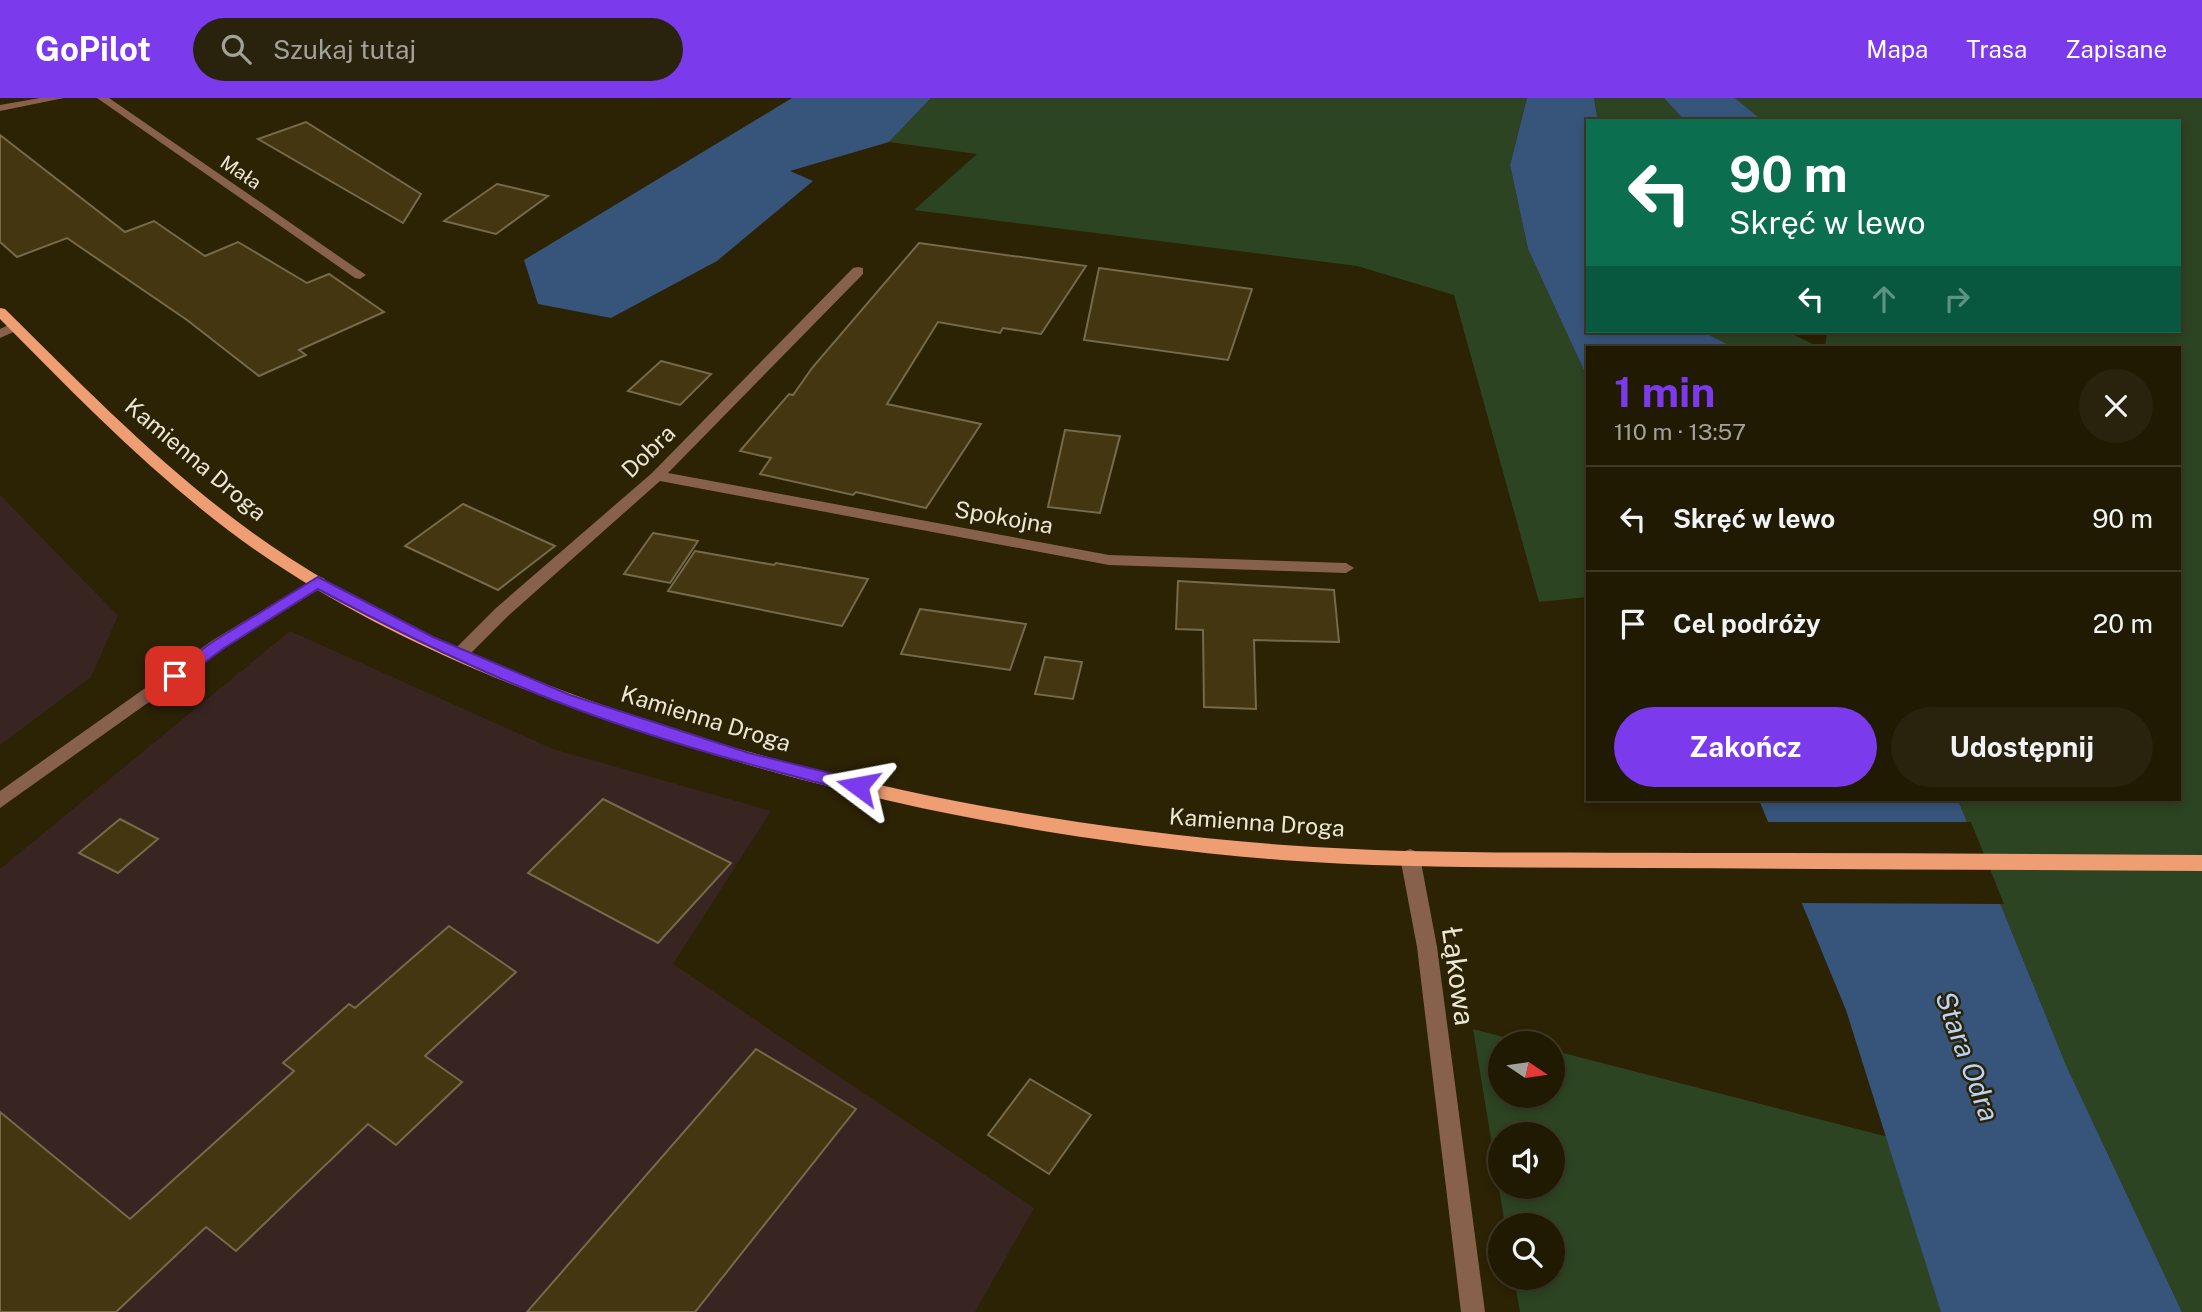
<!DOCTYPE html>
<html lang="pl">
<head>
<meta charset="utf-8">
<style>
  :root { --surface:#211a03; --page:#29230d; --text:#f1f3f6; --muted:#a2a19a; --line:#3e3825; --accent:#7c3aed }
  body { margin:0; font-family:"Public Sans",sans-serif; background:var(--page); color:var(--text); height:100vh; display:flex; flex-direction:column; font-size:26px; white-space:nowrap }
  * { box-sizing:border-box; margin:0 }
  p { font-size:23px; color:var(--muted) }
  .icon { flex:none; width:38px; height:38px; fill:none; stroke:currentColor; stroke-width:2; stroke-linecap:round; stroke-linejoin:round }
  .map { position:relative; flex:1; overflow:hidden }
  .side { position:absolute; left:1586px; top:248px; width:595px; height:455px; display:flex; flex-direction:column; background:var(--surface); border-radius:0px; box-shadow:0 4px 10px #0003,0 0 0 2px var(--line) }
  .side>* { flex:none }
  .guide { position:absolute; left:1586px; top:21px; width:595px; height:214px; border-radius:0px; box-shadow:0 4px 10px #0003,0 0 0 2px var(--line); background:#0b6e4f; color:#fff; overflow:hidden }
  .needle { width:46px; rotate:103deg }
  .tools { position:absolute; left:1488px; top:933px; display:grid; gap:14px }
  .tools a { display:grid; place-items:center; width:77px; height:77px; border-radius:50%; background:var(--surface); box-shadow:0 4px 10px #0003,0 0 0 2px var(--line); font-size:35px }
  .pin { position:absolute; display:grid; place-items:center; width:60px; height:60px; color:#fff; margin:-30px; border-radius:14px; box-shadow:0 4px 10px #0006 }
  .me { position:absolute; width:77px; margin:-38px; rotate:283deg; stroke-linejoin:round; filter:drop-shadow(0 0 5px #0008) }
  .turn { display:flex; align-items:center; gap:24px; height:147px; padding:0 28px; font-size:32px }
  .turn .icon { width:91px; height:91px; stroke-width:2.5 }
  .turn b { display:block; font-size:49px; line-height:60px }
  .lanes { display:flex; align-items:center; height:66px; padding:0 28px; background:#0003; justify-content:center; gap:35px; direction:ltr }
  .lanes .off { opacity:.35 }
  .round { display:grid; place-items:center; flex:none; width:74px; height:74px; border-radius:37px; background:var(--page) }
  .overview { display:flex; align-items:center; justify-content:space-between; height:119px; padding:0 28px }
  h1 { font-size:42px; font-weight:700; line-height:52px; color:var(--accent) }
  .primary-button { display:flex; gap:14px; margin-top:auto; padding:14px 28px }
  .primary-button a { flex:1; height:80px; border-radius:42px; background:var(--accent); color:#fff; font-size:28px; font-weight:700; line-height:80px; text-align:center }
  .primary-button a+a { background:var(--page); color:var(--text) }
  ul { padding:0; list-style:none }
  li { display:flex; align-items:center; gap:21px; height:105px; padding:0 28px; border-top:2px solid var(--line) }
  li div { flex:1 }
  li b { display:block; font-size:26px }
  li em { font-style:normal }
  header { display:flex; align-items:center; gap:42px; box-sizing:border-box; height:98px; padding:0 35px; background:var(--accent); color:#fff }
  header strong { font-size:33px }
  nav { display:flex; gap:38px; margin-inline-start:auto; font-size:24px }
  .search { width:490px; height:63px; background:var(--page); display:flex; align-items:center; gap:18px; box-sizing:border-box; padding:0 24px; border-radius:38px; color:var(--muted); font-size:26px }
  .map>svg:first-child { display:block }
</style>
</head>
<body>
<header>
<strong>GoPilot</strong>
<div class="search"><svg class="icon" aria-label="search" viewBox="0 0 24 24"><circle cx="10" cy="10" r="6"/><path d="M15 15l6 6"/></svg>Szukaj tutaj</div>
<nav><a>Mapa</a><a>Trasa</a><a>Zapisane</a></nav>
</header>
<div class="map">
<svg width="2202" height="1214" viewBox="0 0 2202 1214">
  <rect width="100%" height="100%" fill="#2c2204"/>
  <g fill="#382522">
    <path d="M0,397L118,518L91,579L0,647Z"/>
    <path d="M290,533L553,651L771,713L673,866L1034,1110L975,1214H0V771Z"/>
  </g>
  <g fill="#2c4422" fill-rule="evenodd">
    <path d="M931,0H1527L1510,67L1528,151L1587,279V499L1539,504L1454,197L1357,168L914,112L977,56L889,44Z"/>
    <path d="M1594,0H1664L1685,23H1603L1597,18Z"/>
    <path d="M1735,0H2202V1214H2182L2066,967L1958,702H2179V250H1825L1827,233H2179V23H1763Z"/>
    <path d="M1701,233H1786L1821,250H1735Z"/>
    <path d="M1473,931L1526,945H1500V998H1552V952L1919,1047L1989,1214H1520L1514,1180H1552V1127H1505ZM1500,1036H1552V1088H1500Z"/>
  </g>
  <g fill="#37547a">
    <path d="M792,0H931L889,44L790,73L813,83L717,163L611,220L538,206L524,162Z"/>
    <path d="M1527,0H1594L1597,18L1603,23H1587V233H1701L1735,250H1587V279L1528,151L1510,67Z"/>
    <path d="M1664,0H1735L1763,23H1685Z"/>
    <path d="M1759,702H1958L2066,967L2182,1214H1941L1846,912Z"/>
  </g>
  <path fill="#2c2204" d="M1764,724H1971L2004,806L1798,805Z"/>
  <g fill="#433610" stroke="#756a4b" stroke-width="2">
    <path d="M306,24L421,96L403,125L258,41Z"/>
    <path d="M0,37L125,134L154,123L205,158L238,144L307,185L329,176L384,214L299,252L306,257L259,278L187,222L67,140L17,159L0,144Z"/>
    <path d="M497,86L548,98L496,136L444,123Z"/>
    <path d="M919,145L1086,168L1041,236L1003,230L1000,235L938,224L887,306L981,326L926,410L856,394L853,397L760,376L771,360L740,353L789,296L793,297L812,270Z"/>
    <path d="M1099,170L1252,191L1228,262L1084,242Z"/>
    <path d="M661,263L711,276L680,307L628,293Z"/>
    <path d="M1065,332L1120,338L1100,415L1048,409Z"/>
    <path d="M463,406L555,448L498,492L405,448Z"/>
    <path d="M653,435L698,443L670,485L624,476Z"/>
    <path d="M695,453L774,467L776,465L868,481L842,528L668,493Z"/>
    <path d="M1178,483L1334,492L1339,544L1254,542L1256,611L1204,609L1203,532L1176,531Z"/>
    <path d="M920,511L1026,526L1010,572L901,556Z"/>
    <path d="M1045,559L1082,564L1073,601L1035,596Z"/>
    <path d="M603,701L731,765L658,845L528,775Z"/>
    <path d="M120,721L158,741L118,775L79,755Z"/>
    <path d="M449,828L516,874L425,958L462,984L396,1047L368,1026L236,1153L206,1129L116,1214H0V1014L130,1121L294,973L283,965L349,906L355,910Z"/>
    <path d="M756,951L856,1011L695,1214H527Z"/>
    <path d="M1030,981L1091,1017L1049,1076L988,1037Z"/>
  </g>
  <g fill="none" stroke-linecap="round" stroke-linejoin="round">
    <g fill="#88614c" fill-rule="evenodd">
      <path d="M15,224L20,225V231L0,240V231Z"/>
      <path d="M318,479L324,480L326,484L324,488L225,550L0,710V693L213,542Z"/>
    </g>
    <g fill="#88614c" fill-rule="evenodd">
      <path d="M40,0H64L0,13V7Z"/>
      <path d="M97,0H109L366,177L360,181L355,180Z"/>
      <path d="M858,169L863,170V176L668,375L1109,457L1346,465L1354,470L1346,475L1109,467L660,383L508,518L466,560H454L452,556L454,552L496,510L652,375L853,170Z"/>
      <path d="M1410,751L1417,754L1420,759L1437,849L1485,1214H1461L1417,849L1400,759L1403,754Z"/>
    </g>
    <path fill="#ee9e72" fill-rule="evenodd" d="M0,210L5,211C94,299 182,390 288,459C396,529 518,579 640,620C847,690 1066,730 1284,747C1421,757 1559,754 1696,755C1865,755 2033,756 2202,757V773C2017,772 1832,771 1648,770C1526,769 1403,771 1282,762C1059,744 837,701 625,628C503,586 381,536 273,464C171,396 86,308 0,221Z"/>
  </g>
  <path fill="#7c3aed" stroke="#51269a" stroke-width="2" d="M318,479L433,539L570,597L749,655L858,682L864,684L866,688L864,693L858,695C757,669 655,642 558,604C475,572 396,533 318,491L224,550L181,582H170L167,578L170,574L214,543Z"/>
  <g text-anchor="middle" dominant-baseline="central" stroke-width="5" stroke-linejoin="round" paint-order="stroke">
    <g font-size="19" fill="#ece6d5" stroke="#2c2204">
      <text transform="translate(241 74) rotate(34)">Mała</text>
    </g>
    <g font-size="23" fill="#ece6d5" stroke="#2c2204">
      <text transform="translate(648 353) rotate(-44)">Dobra</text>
      <text transform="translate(196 361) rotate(40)">Kamienna Droga</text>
      <text transform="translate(1004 419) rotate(10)">Spokojna</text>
      <text transform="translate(706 620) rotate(17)">Kamienna Droga</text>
      <text transform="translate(1257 724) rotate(4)">Kamienna Droga</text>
    </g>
    <g font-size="28" fill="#ece6d5" stroke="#2c2204">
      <text transform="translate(1459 878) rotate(82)">Łąkowa</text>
    </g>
    <g font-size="28" font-style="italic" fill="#b8d4fa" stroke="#2c2204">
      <text transform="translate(1968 958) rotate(70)">Stara Odra</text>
    </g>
  </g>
</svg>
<div class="tools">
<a><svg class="needle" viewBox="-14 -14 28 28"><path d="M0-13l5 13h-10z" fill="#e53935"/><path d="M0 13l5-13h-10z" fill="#a2a19a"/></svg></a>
<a><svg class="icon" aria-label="sound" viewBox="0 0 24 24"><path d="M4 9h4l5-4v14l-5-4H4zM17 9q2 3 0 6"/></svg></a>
<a><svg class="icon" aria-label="search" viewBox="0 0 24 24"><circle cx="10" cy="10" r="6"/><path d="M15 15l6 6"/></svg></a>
</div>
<div class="pin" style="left:175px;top:578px;background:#d93025"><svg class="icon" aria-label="arrive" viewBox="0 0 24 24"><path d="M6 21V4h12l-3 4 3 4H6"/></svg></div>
<svg class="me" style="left:858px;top:688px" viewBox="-20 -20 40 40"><path d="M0-17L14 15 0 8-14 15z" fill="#7c3aed" stroke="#fff" stroke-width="4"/></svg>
<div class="guide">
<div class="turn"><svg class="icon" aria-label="left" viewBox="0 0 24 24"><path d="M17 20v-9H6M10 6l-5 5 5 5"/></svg><div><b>90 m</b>Skręć w lewo</div></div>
<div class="lanes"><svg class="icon" aria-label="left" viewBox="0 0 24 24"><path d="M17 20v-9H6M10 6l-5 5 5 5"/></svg><svg class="icon off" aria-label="ahead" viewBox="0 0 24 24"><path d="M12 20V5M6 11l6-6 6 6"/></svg><svg class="icon off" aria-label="right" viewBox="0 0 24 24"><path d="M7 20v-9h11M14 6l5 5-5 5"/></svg></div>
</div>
<section class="side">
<div class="overview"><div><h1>1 min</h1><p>110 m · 13:57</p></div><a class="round"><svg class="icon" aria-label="close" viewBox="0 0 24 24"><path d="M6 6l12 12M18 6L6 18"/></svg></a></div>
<ul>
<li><svg class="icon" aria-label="left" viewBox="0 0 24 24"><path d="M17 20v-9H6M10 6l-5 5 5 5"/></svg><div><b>Skręć w lewo</b></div><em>90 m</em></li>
<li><svg class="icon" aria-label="arrive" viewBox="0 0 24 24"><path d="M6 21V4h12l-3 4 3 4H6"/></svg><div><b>Cel podróży</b></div><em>20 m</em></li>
</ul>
<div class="primary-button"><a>Zakończ</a><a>Udostępnij</a></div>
</section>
</div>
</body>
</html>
